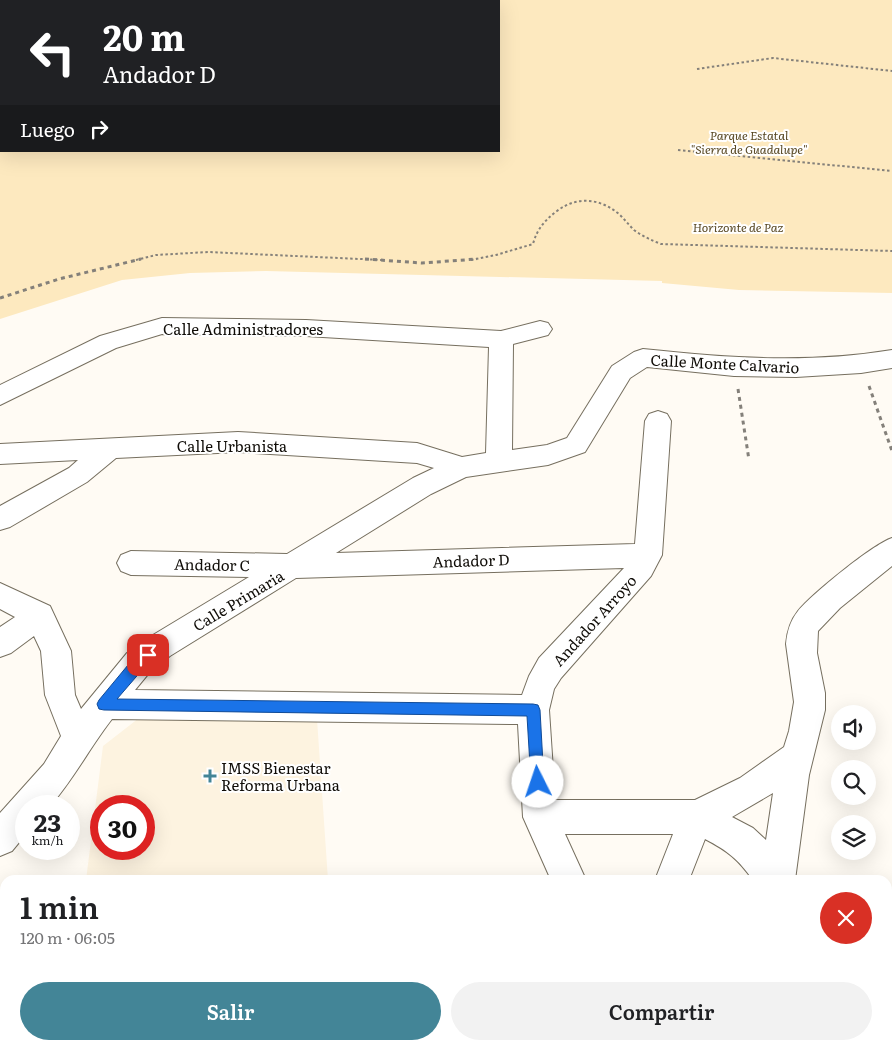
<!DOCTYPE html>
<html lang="es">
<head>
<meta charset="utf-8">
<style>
  :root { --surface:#fff; --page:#f2f2f2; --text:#202124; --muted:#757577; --accent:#438597 }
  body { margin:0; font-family:Literata,serif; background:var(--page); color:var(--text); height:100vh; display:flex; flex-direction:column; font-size:19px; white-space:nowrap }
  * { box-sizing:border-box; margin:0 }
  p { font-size:16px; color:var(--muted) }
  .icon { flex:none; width:28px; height:28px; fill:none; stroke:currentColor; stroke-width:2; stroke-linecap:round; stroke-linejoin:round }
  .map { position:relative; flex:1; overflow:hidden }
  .sheet { position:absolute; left:0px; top:875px; width:892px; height:175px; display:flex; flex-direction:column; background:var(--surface); border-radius:15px 15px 0 0; box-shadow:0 5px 20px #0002 }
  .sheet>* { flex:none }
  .hud { position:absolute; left:0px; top:0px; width:500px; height:152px; box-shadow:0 5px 20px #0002; background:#202124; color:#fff; overflow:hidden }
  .controls { position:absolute; left:831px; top:705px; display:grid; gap:10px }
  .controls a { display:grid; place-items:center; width:45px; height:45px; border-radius:50%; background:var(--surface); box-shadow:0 5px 20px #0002; font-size:25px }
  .speed { position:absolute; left:15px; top:795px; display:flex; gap:10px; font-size:25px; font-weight:700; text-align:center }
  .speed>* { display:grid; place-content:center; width:65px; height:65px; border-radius:50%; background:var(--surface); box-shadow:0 5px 20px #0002; line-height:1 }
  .speed small { font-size:12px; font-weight:400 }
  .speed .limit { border:8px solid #d22; background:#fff; color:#111 }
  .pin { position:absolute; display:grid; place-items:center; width:42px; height:42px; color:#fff; margin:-21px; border-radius:10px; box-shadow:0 2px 8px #0006 }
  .me { position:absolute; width:55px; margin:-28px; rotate:356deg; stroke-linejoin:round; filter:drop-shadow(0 0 4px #0008) }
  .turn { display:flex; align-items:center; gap:18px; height:105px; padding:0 20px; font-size:22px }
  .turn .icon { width:65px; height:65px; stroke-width:2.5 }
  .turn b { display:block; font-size:35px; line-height:42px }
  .then { display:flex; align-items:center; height:48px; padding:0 20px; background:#0003; gap:10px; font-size:19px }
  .round { display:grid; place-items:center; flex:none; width:52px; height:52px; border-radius:26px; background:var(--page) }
  .headline { display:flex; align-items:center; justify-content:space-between; height:85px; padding:0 20px }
  h1 { font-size:30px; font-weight:600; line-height:38px }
  .button { display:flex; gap:10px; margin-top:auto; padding:10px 20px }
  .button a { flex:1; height:58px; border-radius:30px; background:var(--accent); color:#fff; font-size:20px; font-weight:600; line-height:58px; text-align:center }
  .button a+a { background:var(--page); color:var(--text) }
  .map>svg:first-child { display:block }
</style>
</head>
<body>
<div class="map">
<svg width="892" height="1050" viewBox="0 0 892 1050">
  <rect width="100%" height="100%" fill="#fffbf4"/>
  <path fill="#fdf3e0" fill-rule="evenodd" d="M148,711L317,719L328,880H86L103,746ZM101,806H144V849H101Z"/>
  <path fill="#fde9bf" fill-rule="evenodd" d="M0,0H892V293L739,290L662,283V281L266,271L190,273L122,280L0,319ZM1,1H499V151H1Z"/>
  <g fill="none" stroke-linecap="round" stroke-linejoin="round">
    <g stroke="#766f5f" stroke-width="2">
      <g id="minor">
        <path d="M162,318L306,320L501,331L540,321L548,323L552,329L548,335L513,344L512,450L547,445L567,438L612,366L634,352L643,349C728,358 807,364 892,350V368L861,373L796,377L734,376L647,367L630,378L585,452L548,465L466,477L431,494L336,553L635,544L645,421L649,414L658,411L667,414L671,421L662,555L651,576L561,678L554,689L549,710L555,800H695L740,778L784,747L789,731L794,702L786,644C787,632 790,621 798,611C812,594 872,545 892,538V566L840,608L818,631L817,653L825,693V710L809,775L795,880H753C738,859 728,851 705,839L689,880H655L673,834H565L586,880H551L523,817L518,724L112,719C90,747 74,779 50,806H26V834L12,851L0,856V813L44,764L61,736L45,695L41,651L34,636L11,653L0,657V627L15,617L0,609V583L50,606L71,651L75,695L81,709L127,653L148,638L249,577L131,575L121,571L117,563L121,555L131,551L287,554L413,478L434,468L417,463L238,452L116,458L87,482L10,527L0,530V506L69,468L78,460L0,464V444L238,432L417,443L462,457L486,453L489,347L306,336L162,334L116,348L0,405V385L100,336ZM624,568L539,658L529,676L522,695L135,690L149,673L170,656L296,578ZM773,793L766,840L753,828L732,817Z"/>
        <path d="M417,1045H455L454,1050H416Z"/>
        <path d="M609,1045H647L645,1050H607Z"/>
        <rect x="765" y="1045" width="38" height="5"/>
      </g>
    </g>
    <g stroke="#84807a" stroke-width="2" stroke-dasharray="2.5 2.5" stroke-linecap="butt">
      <path d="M697,69L773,58L892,71"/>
      <path d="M678,150L892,171"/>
      <path d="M136,260L156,255L208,252L382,260"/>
      <path d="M471,260L496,255L533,244C537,229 545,220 557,211C578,195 602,199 620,215C625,220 629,225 634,230C642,236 651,240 661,244L892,251"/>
    </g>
    <g stroke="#84807a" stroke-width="3" stroke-dasharray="4 4" stroke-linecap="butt">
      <path d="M365,259L422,263L477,259"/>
      <path d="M0,298L59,279L141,259"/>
      <path d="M869,386L892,451"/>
      <path d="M738,389L749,460"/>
    </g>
    <use href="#minor" fill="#fff" fill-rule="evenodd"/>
  </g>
  <path fill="#1a73e8" stroke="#114b97" d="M148,650L153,651L155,655L117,699L533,704L538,705L540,710L544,782L542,786L538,788L533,786L531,782L527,716L104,710L99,709L97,704L99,700L133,659Z"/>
  <path fill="#438597" stroke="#fff" stroke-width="2" d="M207.5 768.5h5v5h5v5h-5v5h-5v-5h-5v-5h5z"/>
  <g text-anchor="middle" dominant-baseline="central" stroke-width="4" stroke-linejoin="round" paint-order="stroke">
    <g font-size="12" font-style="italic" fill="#574722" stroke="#fff">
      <text x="749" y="135">Parque Estatal<tspan x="749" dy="14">"Sierra de Guadalupe"</tspan></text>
      <text x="738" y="227">Horizonte de Paz</text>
    </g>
    <g font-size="15" fill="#0f0c07" stroke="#fff">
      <text x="243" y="328">Calle Administradores</text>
      <text transform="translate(725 363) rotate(3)">Calle Monte Calvario</text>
      <text x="232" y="445">Calle Urbanista</text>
      <text transform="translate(471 560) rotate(-2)">Andador D</text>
      <text transform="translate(212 564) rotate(1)">Andador C</text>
      <text transform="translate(238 600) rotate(-31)">Calle Primaria</text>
      <text transform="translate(594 620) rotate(-48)">Andador Arroyo</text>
    </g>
    <g font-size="15" fill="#0f0c07" stroke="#fff" text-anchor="start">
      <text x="221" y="767">IMSS Bienestar<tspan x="221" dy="17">Reforma Urbana</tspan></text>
    </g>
  </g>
</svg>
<div class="controls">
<a><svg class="icon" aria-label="sound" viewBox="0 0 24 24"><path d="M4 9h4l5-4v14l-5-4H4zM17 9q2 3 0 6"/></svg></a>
<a><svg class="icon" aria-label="search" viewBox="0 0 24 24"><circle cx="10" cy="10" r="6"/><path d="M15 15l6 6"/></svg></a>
<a><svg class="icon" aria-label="layers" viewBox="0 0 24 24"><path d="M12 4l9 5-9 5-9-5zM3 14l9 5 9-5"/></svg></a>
</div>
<div class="speed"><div>23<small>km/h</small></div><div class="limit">30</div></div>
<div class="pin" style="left:148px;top:655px;background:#d93025"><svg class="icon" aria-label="arrive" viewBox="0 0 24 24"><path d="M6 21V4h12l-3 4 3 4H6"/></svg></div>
<svg class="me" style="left:538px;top:782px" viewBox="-20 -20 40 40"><circle r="19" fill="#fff"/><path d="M0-13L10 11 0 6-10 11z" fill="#1a73e8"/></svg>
<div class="hud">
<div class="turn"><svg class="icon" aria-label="left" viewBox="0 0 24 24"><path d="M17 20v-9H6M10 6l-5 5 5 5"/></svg><div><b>20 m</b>Andador D</div></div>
<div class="then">Luego<svg class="icon" aria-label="right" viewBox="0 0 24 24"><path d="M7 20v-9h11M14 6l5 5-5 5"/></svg></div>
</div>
<section class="sheet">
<div class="headline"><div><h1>1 min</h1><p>120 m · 06:05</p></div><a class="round" style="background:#d93025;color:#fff"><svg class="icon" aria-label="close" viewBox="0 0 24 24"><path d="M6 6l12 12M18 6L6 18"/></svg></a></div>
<div class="button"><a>Salir</a><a>Compartir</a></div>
</section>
</div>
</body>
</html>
